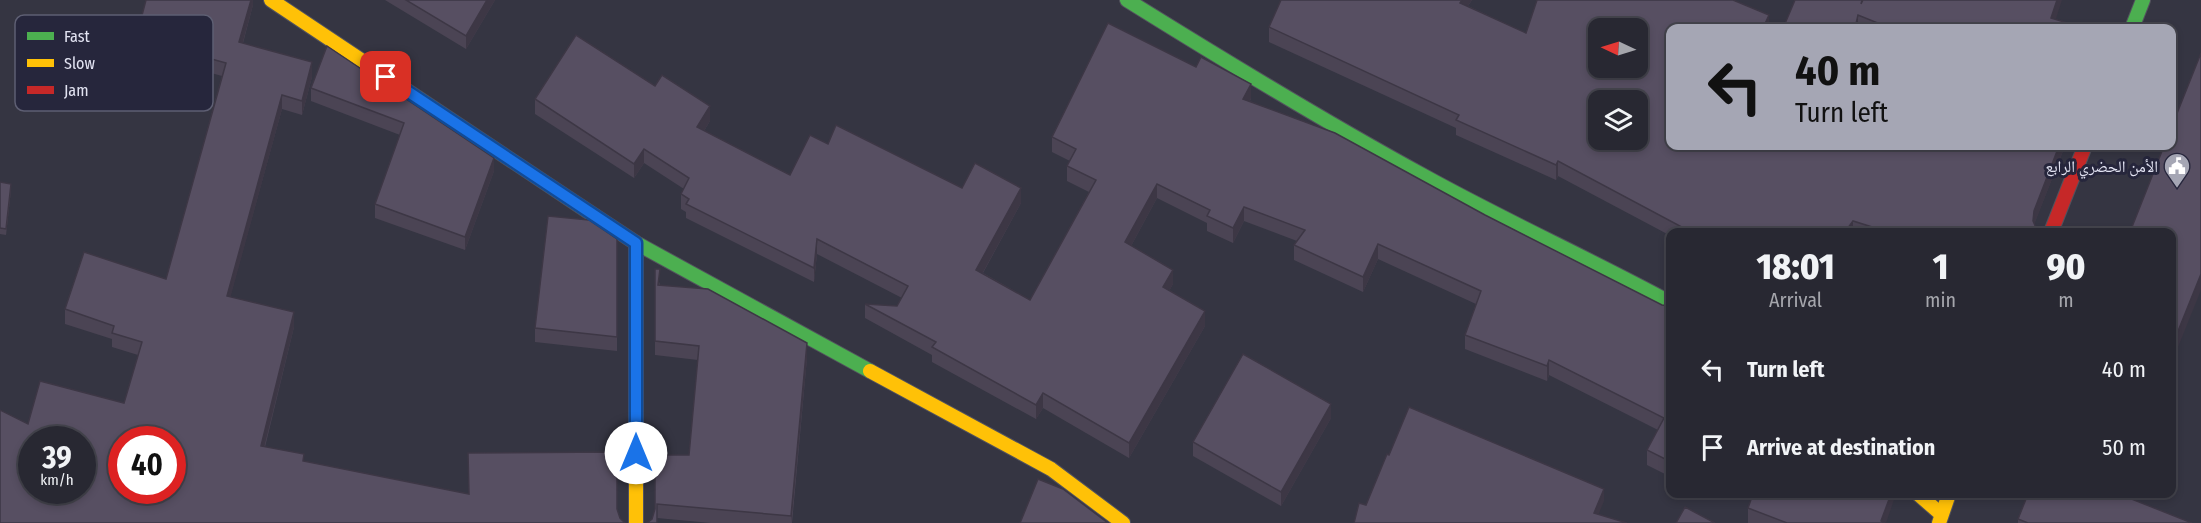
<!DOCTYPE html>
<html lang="en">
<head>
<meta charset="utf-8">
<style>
  :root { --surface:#282832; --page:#30303a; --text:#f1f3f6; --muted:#a5a6ac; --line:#44444d }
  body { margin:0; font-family:"Fira Sans Condensed","Noto Naskh Arabic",sans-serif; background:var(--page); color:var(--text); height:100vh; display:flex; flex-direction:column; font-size:22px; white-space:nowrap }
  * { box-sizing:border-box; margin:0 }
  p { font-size:20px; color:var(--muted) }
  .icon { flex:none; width:33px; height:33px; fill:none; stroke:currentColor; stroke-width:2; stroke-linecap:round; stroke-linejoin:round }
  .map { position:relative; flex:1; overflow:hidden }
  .side { position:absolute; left:1666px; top:228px; width:510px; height:270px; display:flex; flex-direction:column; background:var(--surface); border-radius:12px; box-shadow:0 3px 9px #0003,0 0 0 2px var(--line) }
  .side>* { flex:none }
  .banner { position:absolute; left:1666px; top:24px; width:510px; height:126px; border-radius:12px; box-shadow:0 3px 9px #0003,0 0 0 2px var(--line); background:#a5a6b4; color:#111; overflow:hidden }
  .needle { width:39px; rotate:274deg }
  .tools { position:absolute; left:1588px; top:18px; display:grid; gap:12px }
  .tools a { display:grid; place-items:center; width:60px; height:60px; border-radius:12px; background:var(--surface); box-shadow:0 3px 9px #0003,0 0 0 2px var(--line); font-size:30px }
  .speed { position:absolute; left:18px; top:426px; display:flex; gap:12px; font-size:30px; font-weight:700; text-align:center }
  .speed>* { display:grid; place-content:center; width:78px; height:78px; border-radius:50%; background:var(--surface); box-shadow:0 3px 9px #0003,0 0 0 2px var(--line); line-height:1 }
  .speed small { font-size:15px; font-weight:400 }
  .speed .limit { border:9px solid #d22; background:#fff; color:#111 }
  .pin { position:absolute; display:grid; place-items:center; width:51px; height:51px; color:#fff; margin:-26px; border-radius:12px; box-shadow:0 3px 9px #0006 }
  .me { position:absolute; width:66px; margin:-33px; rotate:0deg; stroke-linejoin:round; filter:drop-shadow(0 0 4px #0008) }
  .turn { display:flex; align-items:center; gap:21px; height:126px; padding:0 30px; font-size:27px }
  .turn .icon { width:78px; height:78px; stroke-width:2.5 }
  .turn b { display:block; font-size:42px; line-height:51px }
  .eta { display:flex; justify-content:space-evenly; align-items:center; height:102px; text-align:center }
  .eta b { font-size:36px; font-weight:800; line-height:42px }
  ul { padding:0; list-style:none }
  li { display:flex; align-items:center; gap:18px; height:78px; padding:0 30px }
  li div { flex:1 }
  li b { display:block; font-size:22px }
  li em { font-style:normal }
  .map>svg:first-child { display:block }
</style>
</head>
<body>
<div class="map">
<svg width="2201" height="523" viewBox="0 0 2201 523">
  <rect width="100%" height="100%" fill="#353542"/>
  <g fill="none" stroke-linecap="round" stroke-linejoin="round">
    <g stroke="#52525d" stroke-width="16">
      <g id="fast">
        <path d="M1127,0C1225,61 1323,121 1424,176C1505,221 1590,259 1671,303"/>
        <path d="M2132,28L2143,0"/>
        <path d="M595,216L636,243L870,371"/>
      </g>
    </g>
    <g stroke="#52525d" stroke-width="16">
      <g id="slow">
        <path d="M271,0L595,216"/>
        <path d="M636,243V523"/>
        <path d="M870,371L1051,469L1123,523"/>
        <path d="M1918,494L1941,514"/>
        <path d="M1939,523L1949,494"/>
      </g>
    </g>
    <g stroke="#52525d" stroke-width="16">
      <path id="jam" d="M2051,232L2085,146"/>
    </g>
    <use href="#fast" stroke="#4caf50" stroke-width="14"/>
    <use href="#slow" stroke="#ffc107" stroke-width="14"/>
    <use href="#jam" stroke="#c62828" stroke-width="14"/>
  </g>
  <g fill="#4b4454">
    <path d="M253,0V5L243,43L312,77L302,115L282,109L230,297L294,327L265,447L304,461L469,494L617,509L620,518L28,424L124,403L138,355L112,347V339L65,324V309L166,279L222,76L136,52V38Z"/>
    <path d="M385,0H495L466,49Z"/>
    <path d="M1281,0H1472L1468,6L1526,33L1735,1L1769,28L1671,146H2065L2034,224L2037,232H1671V236L1558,176L1556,180L1456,135V128L1269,42V27Z"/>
    <path d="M1795,0L2055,19L2084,28H1784V26Z"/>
    <path d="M327,46L494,171L465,250L375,218V204L400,135L311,101V88Z"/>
    <path d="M1251,98L1250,101L1485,215L1662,305L1671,306V477L1647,465V450L1658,430L1549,375L1547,381L1465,349V335L1476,304L1378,259L1363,292L1294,260V245L1297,241L1244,221L1233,243L1207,231V223L1157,198L1131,246L1173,284L1169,291L1205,326L1129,458L1043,408L1036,419L932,362V355L865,318V304L897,306L902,298L817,254L814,282L686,218V212L681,209V194L684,189L644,163L634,178L535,114V99L710,121L704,131L790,175L828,144L962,188L1021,203L983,273L1030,300L1089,192L1067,181V166L1070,161L1052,152V137Z"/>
    <path d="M0,182L11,190L6,235L0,234Z"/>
    <path d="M617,239V351L535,342V328Z"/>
    <path d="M655,269L660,285L807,358L792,523H711L657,518L652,519L655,509V455H689L698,360L655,355Z"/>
    <path d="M1331,418L1281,506L1193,456V442Z"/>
    <path d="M1748,508L1886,523H1748Z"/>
    <path d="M2018,519L2192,523H2018Z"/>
  </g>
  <g fill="#3d3745">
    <path d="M251,0H253V5L239,56V42Z"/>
    <path d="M487,0H495L466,49V36Z"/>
    <path d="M1462,0H1472L1460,17V3Z"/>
    <path d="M2057,0H2062L2053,28L2051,18Z"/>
    <path d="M1769,15V28H1763Z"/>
    <path d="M1858,15V28H1855Z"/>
    <path d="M312,62V77L302,115V101Z"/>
    <path d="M1251,84V98L1243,114V99Z"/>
    <path d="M282,95V109L227,310V296Z"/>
    <path d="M710,106V121L697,142V127Z"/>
    <path d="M2059,146H2065L2034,225L2033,221L2034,211Z"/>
    <path d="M644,149V163L634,178V164Z"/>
    <path d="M494,158V171L465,250V237Z"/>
    <path d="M1558,161V176L1556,180V165Z"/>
    <path d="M1157,184V198L1125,257V242Z"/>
    <path d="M1021,188V203L976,285V270Z"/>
    <path d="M1244,207V221L1233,243V228Z"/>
    <path d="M1853,221V232H1845Z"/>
    <path d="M817,239V254L814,282V268Z"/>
    <path d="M1378,244V259L1363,292V277Z"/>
    <path d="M1173,270V284L1163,302V287Z"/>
    <path d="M2201,274V290L2172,362V346Z"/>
    <path d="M1205,311V326L1129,458V443Z"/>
    <path d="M294,312V327L261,460V446Z"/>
    <path d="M807,343V358L791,523V516Z"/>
    <path d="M1549,360V375L1547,381V366Z"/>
    <path d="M1043,393V408L1036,419V405Z"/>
    <path d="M1331,404V418L1281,506V492Z"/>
    <path d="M1604,489V501L1595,523L1594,513Z"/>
    <path d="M1891,494H1896L1886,523L1881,521Z"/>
  </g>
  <g fill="#574f62" stroke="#3d3745" stroke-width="1.5" fill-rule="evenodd">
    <path d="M146,0H251L239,42L312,62L302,101L282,95L227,296L294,312L261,446L304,454L303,461L469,494L468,453L614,452V455H617V509L620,518L625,523H0V410L28,424L40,381L124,403L142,342L112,333L114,326L65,309L84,252L166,279L226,63L136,38ZM32,440H82V490H32ZM122,440H172V490H122Z"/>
    <path d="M406,0H487L466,36Z"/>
    <path d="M1281,0H1462L1460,3L1526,33L1537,0H1733L1769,15L1763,28H1671V146H2059L2034,211L2033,221L2037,230L2036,232H1888L1853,221L1845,232H1691L1558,161L1556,165L1456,120L1459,115L1269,27ZM1599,28H1638V68H1599ZM1599,100H1638V140H1599Z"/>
    <path d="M1795,0H1862L1861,4L1863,0H2057L2051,18L2084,28H1890L1858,15L1855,28H1789L1784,26Z"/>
    <path d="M1108,23L1196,67L1201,57L1251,84L1243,99L1335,133L1485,215L1662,305L1671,306V462L1647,450L1664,418L1549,360L1547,366L1465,335L1481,291L1378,244L1363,277L1294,245L1305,230L1244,207L1233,228L1207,216L1210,210L1157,184L1125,242L1173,270L1163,287L1205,311L1129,443L1043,393L1036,405L932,347L936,342L865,304L897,306L908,286L817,239L814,268L686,204L689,199L681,194L689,178L644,149L634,164L535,99L576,35L655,86L662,75L710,106L697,127L790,175L810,135L828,144L836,125L962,188L975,163L1021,188L976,270L1030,300L1096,180L1067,166L1076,149L1052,137Z"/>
    <path d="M327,46L494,158L465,237L375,204L404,123L311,88Z"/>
    <path d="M2201,53V274L2172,346V232H2130L2164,146H2172V126Z"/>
    <path d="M0,182L11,184L6,229L0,228Z"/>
    <path d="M548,216L589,220L617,239V337L535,328Z"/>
    <path d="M655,269H660L658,285L708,289L807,343L791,516L657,504V523H647L652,519L655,509V455H689L699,346L655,341Z"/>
    <path d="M1243,354L1331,404L1281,492L1193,442Z"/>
    <path d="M1409,407L1604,489L1594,513L1627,523H1354L1359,503L1366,505L1387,454L1389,455Z"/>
    <path d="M1038,479L1063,489L1108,523H1020Z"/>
    <path d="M1753,494H1891L1881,521L1885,523H1787L1748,508Z"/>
    <path d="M2028,494H2119L2192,523H2028L2018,519Z"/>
    <path d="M1685,507L1715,523H1676Z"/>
  </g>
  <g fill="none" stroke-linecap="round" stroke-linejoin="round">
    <g stroke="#114b97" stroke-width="15">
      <path id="route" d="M386,77L636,243V453"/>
    </g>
    <use href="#route" stroke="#1a73e8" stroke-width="10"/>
  </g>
  <defs>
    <g id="civic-pin" transform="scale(1.35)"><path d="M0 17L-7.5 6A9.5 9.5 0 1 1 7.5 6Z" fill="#a5a6b4" stroke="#26263c"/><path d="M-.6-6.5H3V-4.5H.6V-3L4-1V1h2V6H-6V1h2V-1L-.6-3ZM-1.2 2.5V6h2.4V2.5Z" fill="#fff"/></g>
  </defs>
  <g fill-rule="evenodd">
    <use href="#civic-pin" x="2177" y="166"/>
  </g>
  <g text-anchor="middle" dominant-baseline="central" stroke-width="6" stroke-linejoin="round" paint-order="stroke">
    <g font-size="16" fill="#e2e3f2" stroke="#26263c" text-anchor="end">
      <text x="2158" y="166">الأمن الحضري الرابع</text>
    </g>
  </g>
  <rect x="15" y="15" width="198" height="96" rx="9" fill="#26263c" stroke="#5e5f73" stroke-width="1.5"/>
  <rect x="27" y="32" width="27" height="8" fill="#4caf50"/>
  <rect x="27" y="59" width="27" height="8" fill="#ffc107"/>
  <rect x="27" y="86" width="27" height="8" fill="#c62828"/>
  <g font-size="16" fill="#e2e3f2">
    <text x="64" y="42">Fast</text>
    <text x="64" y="69">Slow</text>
    <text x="64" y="96">Jam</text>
  </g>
</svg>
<div class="tools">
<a><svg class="needle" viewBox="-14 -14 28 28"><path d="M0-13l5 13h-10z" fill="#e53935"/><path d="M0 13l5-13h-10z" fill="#a5a6ac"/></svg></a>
<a><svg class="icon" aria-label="layers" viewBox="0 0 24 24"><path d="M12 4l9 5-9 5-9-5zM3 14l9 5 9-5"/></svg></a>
</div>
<div class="speed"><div>39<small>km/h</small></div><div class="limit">40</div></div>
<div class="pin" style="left:386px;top:77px;background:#d93025"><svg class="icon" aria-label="arrive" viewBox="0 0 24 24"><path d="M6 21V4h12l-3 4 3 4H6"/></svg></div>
<svg class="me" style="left:636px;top:453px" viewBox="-20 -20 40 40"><circle r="19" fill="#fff"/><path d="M0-13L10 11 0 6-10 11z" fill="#1a73e8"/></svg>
<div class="banner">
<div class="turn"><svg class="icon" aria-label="left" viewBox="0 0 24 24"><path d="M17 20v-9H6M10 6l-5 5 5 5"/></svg><div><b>40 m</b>Turn left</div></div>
</div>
<section class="side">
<div class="eta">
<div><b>18:01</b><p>Arrival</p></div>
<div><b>1</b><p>min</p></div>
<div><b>90</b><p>m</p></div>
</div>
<ul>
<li><svg class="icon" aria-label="left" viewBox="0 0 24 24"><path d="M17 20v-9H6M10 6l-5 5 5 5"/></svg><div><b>Turn left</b></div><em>40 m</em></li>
<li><svg class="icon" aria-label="arrive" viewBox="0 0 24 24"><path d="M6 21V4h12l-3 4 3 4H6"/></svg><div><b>Arrive at destination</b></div><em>50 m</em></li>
</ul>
</section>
</div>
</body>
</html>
